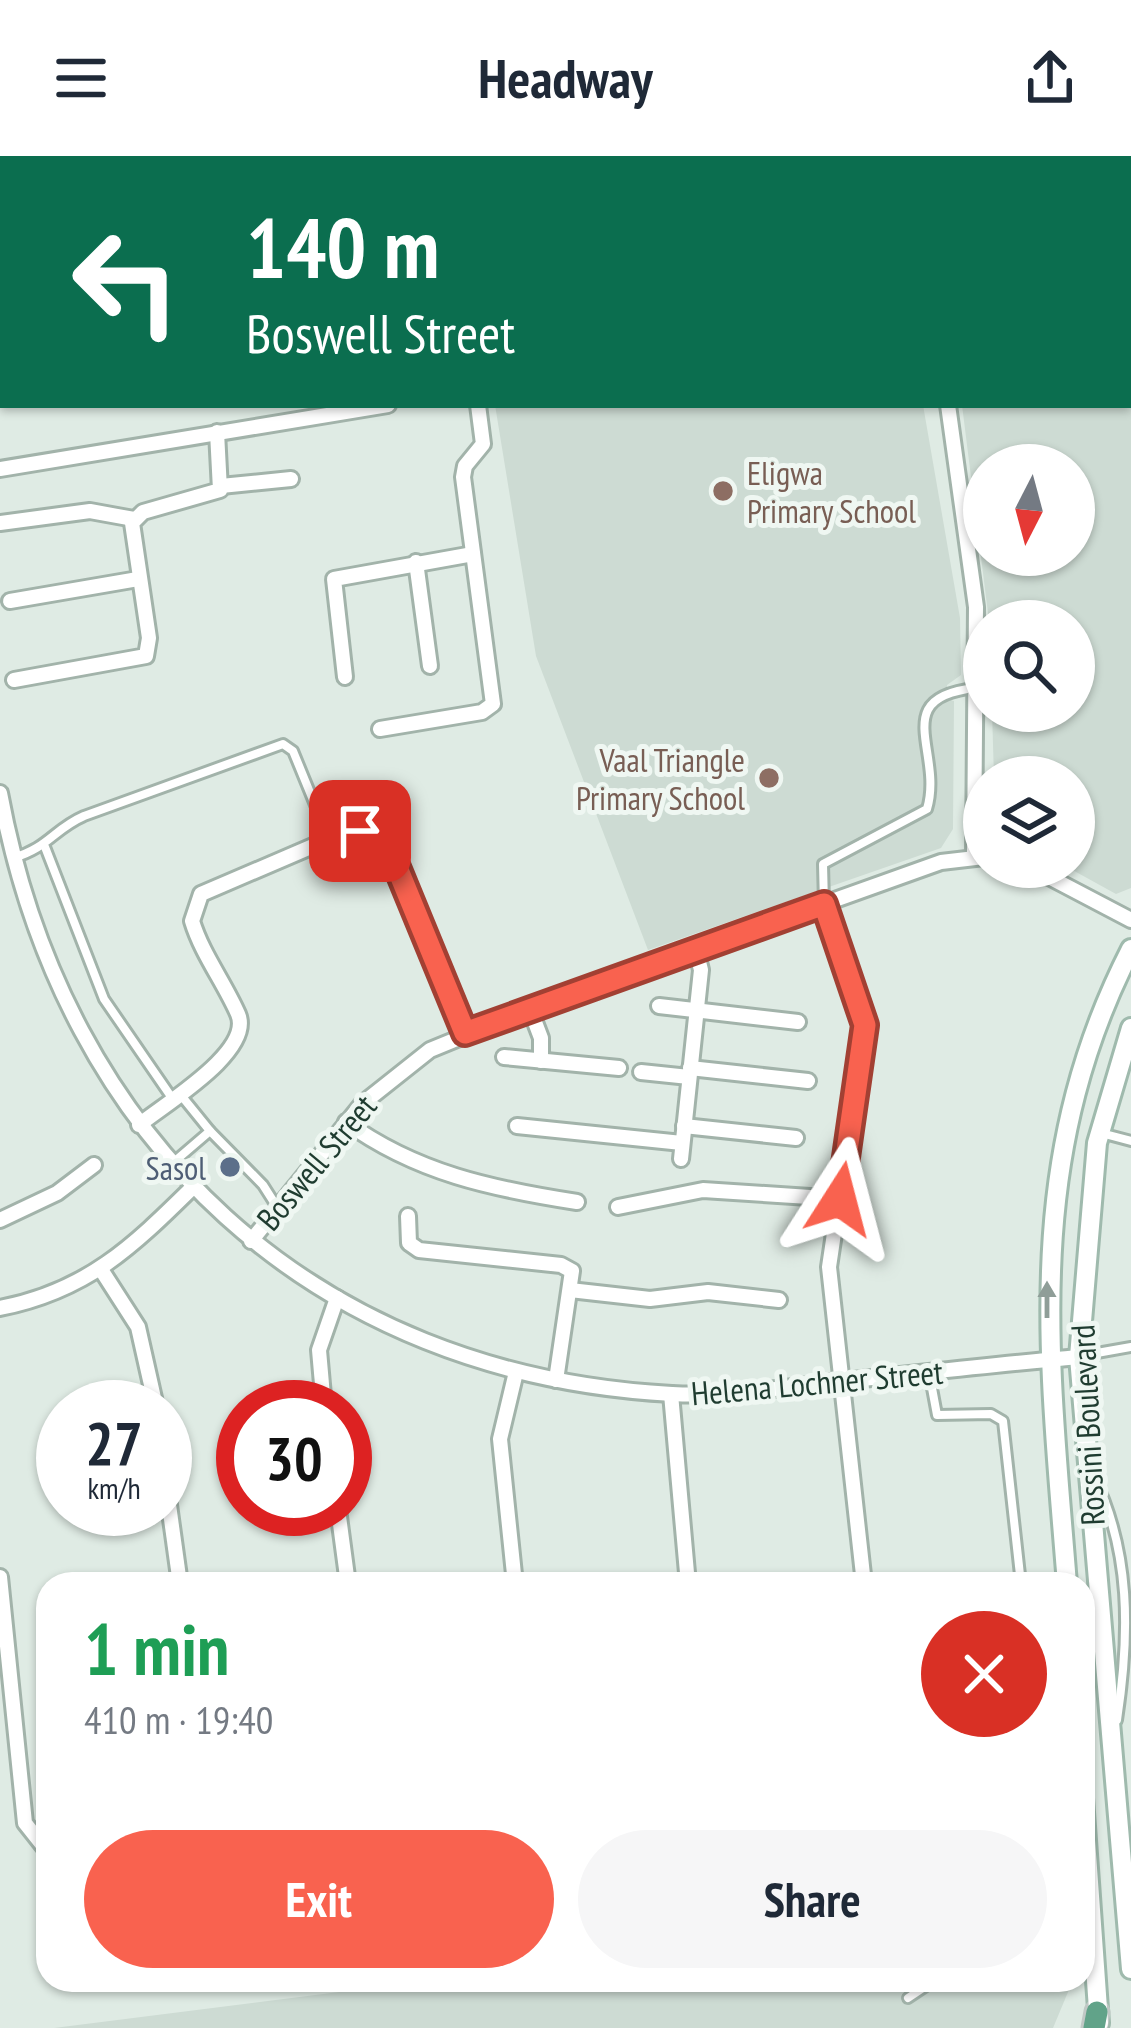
<!DOCTYPE html>
<html lang="en">
<head>
<meta charset="utf-8">
<style>
  :root { --surface:#fff; --page:#f6f6f7; --text:#1f2937; --muted:#747a83; --accent:#f9624f }
  body { margin:0; font-family:"PT Sans Narrow",sans-serif; background:var(--page); color:var(--text); height:100vh; display:flex; flex-direction:column; font-size:45px; white-space:nowrap }
  * { box-sizing:border-box; margin:0 }
  p { font-size:39px; color:var(--muted) }
  .icon { flex:none; width:66px; height:66px; fill:none; stroke:currentColor; stroke-width:2; stroke-linecap:round; stroke-linejoin:round }
  .map { position:relative; flex:1; overflow:hidden }
  .side { position:absolute; left:36px; top:1416px; width:1059px; height:420px; display:flex; flex-direction:column; background:var(--surface); border-radius:36px; box-shadow:0 3px 9px #0004 }
  .side>* { flex:none }
  .hud { position:absolute; left:0px; top:0px; width:1131px; height:252px; box-shadow:0 3px 9px #0004; background:#0b6e4f; color:#fff; overflow:hidden }
  .needle { width:78px; rotate:186deg }
  .fabs { position:absolute; left:963px; top:288px; display:grid; gap:24px }
  .fabs a { display:grid; place-items:center; width:132px; height:132px; border-radius:50%; background:var(--surface); box-shadow:0 3px 9px #0004; font-size:60px }
  .speed { position:absolute; left:36px; top:1224px; display:flex; gap:24px; font-size:60px; font-weight:700; text-align:center }
  .speed>* { display:grid; place-content:center; width:156px; height:156px; border-radius:50%; background:var(--surface); box-shadow:0 3px 9px #0004; line-height:1 }
  .speed small { font-size:30px; font-weight:400 }
  .speed .limit { border:18px solid #d22; background:#fff; color:#111 }
  .pin { position:absolute; display:grid; place-items:center; width:102px; height:102px; color:#fff; margin:-51px; border-radius:24px; box-shadow:0 6px 18px #0006 }
  .me { position:absolute; width:132px; margin:-66px; rotate:9deg; stroke-linejoin:round; filter:drop-shadow(0 0 9px #0008) }
  .turn { display:flex; align-items:center; gap:42px; height:252px; padding:0 48px; font-size:54px }
  .turn .icon { width:156px; height:156px; stroke-width:2.5 }
  .turn b { display:block; font-size:84px; line-height:102px }
  .round { display:grid; place-items:center; flex:none; width:126px; height:126px; border-radius:63px; background:var(--page) }
  .summary { display:flex; align-items:center; justify-content:space-between; height:204px; padding:0 48px }
  h1 { font-size:72px; font-weight:600; line-height:90px; color:#1e9e55 }
  .primary-button { display:flex; gap:24px; margin-top:auto; padding:24px 48px }
  .primary-button a { flex:1; height:138px; border-radius:72px; background:var(--accent); color:#fff; font-size:48px; font-weight:600; line-height:138px; text-align:center }
  .primary-button a+a { background:var(--page); color:var(--text) }
  header { display:flex; justify-content:space-between; align-items:center; height:156px; padding:0 48px; background:var(--surface); font-size:54px; font-weight:600 }
  .map>svg:first-child { display:block }
</style>
</head>
<body>
<header><svg class="icon" aria-label="menu" viewBox="0 0 24 24"><path d="M4 6h16M4 12h16M4 18h16"/></svg>Headway<svg class="icon" aria-label="share" viewBox="0 0 24 24"><path d="M12 15V3M7 8l5-5 5 5M5 13v7h14v-7"/></svg></header>
<div class="map">
<svg width="1131" height="1872" viewBox="0 0 1131 1872">
  <rect width="100%" height="100%" fill="#dfebe4"/>
  <g fill="#cddbd3" fill-rule="evenodd">
    <rect x="455" y="0" width="424" height="3"/>
    <path d="M922,0H1131V732L1116,738L1067,711H1074V621H994L992,555H1074V465H989L962,249H1128V3ZM984,309H1074V399H984Z"/>
    <path d="M495,249H923L960,462L961,519L947,529V543L954,545L953,673L941,692L648,794L536,500Z"/>
    <path d="M434,1824H1073L1053,1872H54Z"/>
  </g>
  <g fill="none" stroke-linecap="round" stroke-linejoin="round">
    <g stroke="#a2b3aa" stroke-width="14">
      <g id="lane">
        <path d="M45,691L104,843L172,942"/>
        <path d="M13,702C48,692 54,673 84,660L283,588L293,595L329,683"/>
        <path d="M824,748L823,708L927,653C944,596 887,541 976,532"/>
        <path d="M180,938L210,975"/>
        <path d="M1101,977L1131,985"/>
        <path d="M175,1005L210,975L263,1029L277,1051"/>
        <path d="M1080,1200L1131,1191"/>
        <path d="M929,1216L937,1259L991,1258L1003,1265L1021,1428"/>
        <path d="M1093,1318C1131,1395 1130,1478 1117,1564"/>
        <path d="M908,1842L935,1824"/>
      </g>
    </g>
    <g stroke="#a2b3aa" stroke-width="20">
      <g id="street">
        <path d="M104,0V3"/>
        <path d="M441,0V3"/>
        <path d="M900,0V3"/>
        <path d="M185,3L205,0"/>
        <path d="M0,35L3,34"/>
        <path d="M948,249L976,451L974,699"/>
        <path d="M0,313L388,249"/>
        <path d="M221,330L291,323"/>
        <path d="M0,367L90,355L134,363"/>
        <path d="M416,406L430,510"/>
        <path d="M10,445L138,423"/>
        <path d="M345,521L334,423L473,398"/>
        <path d="M14,524L146,500L149,482L132,367L143,356L220,334L217,276"/>
        <path d="M380,573L482,556L493,548L463,321L465,310L483,288L478,249"/>
        <path d="M0,637C64,985 314,1219 672,1238C730,1241 786,1231 844,1225C922,1217 1000,1208 1079,1201"/>
        <path d="M1030,711L1131,764"/>
        <path d="M824,748L865,869L829,1111L864,1428"/>
        <path d="M659,850L798,866"/>
        <path d="M530,853L541,882V905"/>
        <path d="M504,901L619,912"/>
        <path d="M690,912L808,925"/>
        <path d="M641,916L689,921"/>
        <path d="M346,966C416,1017 493,1033 577,1046"/>
        <path d="M139,969C166,947 254,895 238,858C224,826 202,798 192,765L201,738L341,678L369,676L389,692L465,877"/>
        <path d="M517,970L682,987"/>
        <path d="M684,970L796,982"/>
        <path d="M681,1003L701,814L696,794"/>
        <path d="M618,1051L703,1034L840,1043"/>
        <path d="M408,1060L409,1087L419,1094L561,1109L572,1115L556,1224"/>
        <path d="M0,1064L57,1037L94,1009"/>
        <path d="M251,1085L362,948L430,894L530,853L941,706L984,701"/>
        <path d="M102,1115L138,1171L156,1251"/>
        <path d="M570,1134L650,1143L708,1136L779,1144"/>
        <path d="M0,1152C87,1135 132,1091 193,1031"/>
        <path d="M671,1238L688,1428"/>
        <path d="M324,1251L319,1194L337,1142"/>
        <path d="M165,1320L180,1428"/>
        <path d="M338,1353L348,1428"/>
        <path d="M0,1421L25,1667L48,1696"/>
        <path d="M515,1428L500,1283L516,1216"/>
      </g>
    </g>
    <g stroke="#9fbaad" stroke-width="24">
      <g id="secondary">
        <path d="M1131,872L1097,987L1079,1201L1131,1813"/>
        <path d="M1067,1428C1049,1200 1022,1006 1131,793"/>
        <path d="M1083,1642L1099,1867"/>
      </g>
    </g>
    <g stroke="#c0c8c5" stroke-width="27">
      <path id="primary" d="M1094,1872L1097,1856"/>
    </g>
    <use href="#lane" stroke="#fff" stroke-width="8"/>
    <use href="#street" stroke="#fff" stroke-width="14"/>
    <use href="#secondary" stroke="#fff" stroke-width="18"/>
    <use href="#primary" stroke="#61a389" stroke-width="21"/>
  </g>
  <defs><path id="oneway-solid" d="M-6-.8H1V-3.2L6.5 0L1 3.2V.8H-6Z" transform="scale(3)"/></defs>
  <use fill="#8f9e98" href="#oneway-solid" transform="translate(1047 1144) rotate(-90)"/>
  <g fill="none" stroke-linecap="round" stroke-linejoin="round">
    <g stroke="#a24033" stroke-width="30">
      <path id="route" d="M360,675L376,679L389,692L465,877L824,748L865,869L840,1043"/>
    </g>
    <use href="#route" stroke="#f9624f" stroke-width="21"/>
  </g>
  <g fill="#8d6e63" stroke="#eff7f2" stroke-width="4.5">
    <circle cx="723" cy="335" r="12"/>
    <circle cx="769" cy="622" r="12"/>
  </g>
  <circle fill="#5c6f8a" stroke="#eff7f2" stroke-width="4.5" cx="230" cy="1011" r="12"/>
  <g text-anchor="middle" dominant-baseline="central" stroke-width="10" stroke-linejoin="round" paint-order="stroke">
    <g font-size="33" fill="#785e54" stroke="#eff7f2" text-anchor="start">
      <text x="747" y="316">Eligwa<tspan x="747" dy="38">Primary School</tspan></text>
      <text x="745" y="603" text-anchor="end">Vaal Triangle<tspan x="745" dy="38">Primary School</tspan></text>
    </g>
    <g font-size="33" fill="#1f3c30" stroke="#eff7f2">
      <text transform="translate(316 1006) rotate(-50)">Boswell Street</text>
      <text transform="translate(817 1226) rotate(-5)">Helena Lochner Street</text>
      <text transform="translate(1087 1269) rotate(-93)">Rossini Boulevard</text>
    </g>
    <g font-size="33" fill="#4e5e75" stroke="#eff7f2" text-anchor="end">
      <text x="206" y="1011">Sasol</text>
    </g>
  </g>
</svg>
<div class="fabs">
<a><svg class="needle" viewBox="-14 -14 28 28"><path d="M0-13l5 13h-10z" fill="#e53935"/><path d="M0 13l5-13h-10z" fill="#747a83"/></svg></a>
<a><svg class="icon" aria-label="search" viewBox="0 0 24 24"><circle cx="10" cy="10" r="6"/><path d="M15 15l6 6"/></svg></a>
<a><svg class="icon" aria-label="layers" viewBox="0 0 24 24"><path d="M12 4l9 5-9 5-9-5zM3 14l9 5 9-5"/></svg></a>
</div>
<div class="speed"><div>27<small>km/h</small></div><div class="limit">30</div></div>
<div class="pin" style="left:360px;top:675px;background:#d93025"><svg class="icon" aria-label="arrive" viewBox="0 0 24 24"><path d="M6 21V4h12l-3 4 3 4H6"/></svg></div>
<svg class="me" style="left:840px;top:1043px" viewBox="-20 -20 40 40"><path d="M0-17L14 15 0 8-14 15z" fill="#f9624f" stroke="#fff" stroke-width="4"/></svg>
<div class="hud">
<div class="turn"><svg class="icon" aria-label="left" viewBox="0 0 24 24"><path d="M17 20v-9H6M10 6l-5 5 5 5"/></svg><div><b>140 m</b>Boswell Street</div></div>
</div>
<section class="side">
<div class="summary"><div><h1>1 min</h1><p>410 m · 19:40</p></div><a class="round" style="background:#d93025;color:#fff"><svg class="icon" aria-label="close" viewBox="0 0 24 24"><path d="M6 6l12 12M18 6L6 18"/></svg></a></div>
<div class="primary-button"><a>Exit</a><a>Share</a></div>
</section>
</div>
</body>
</html>
